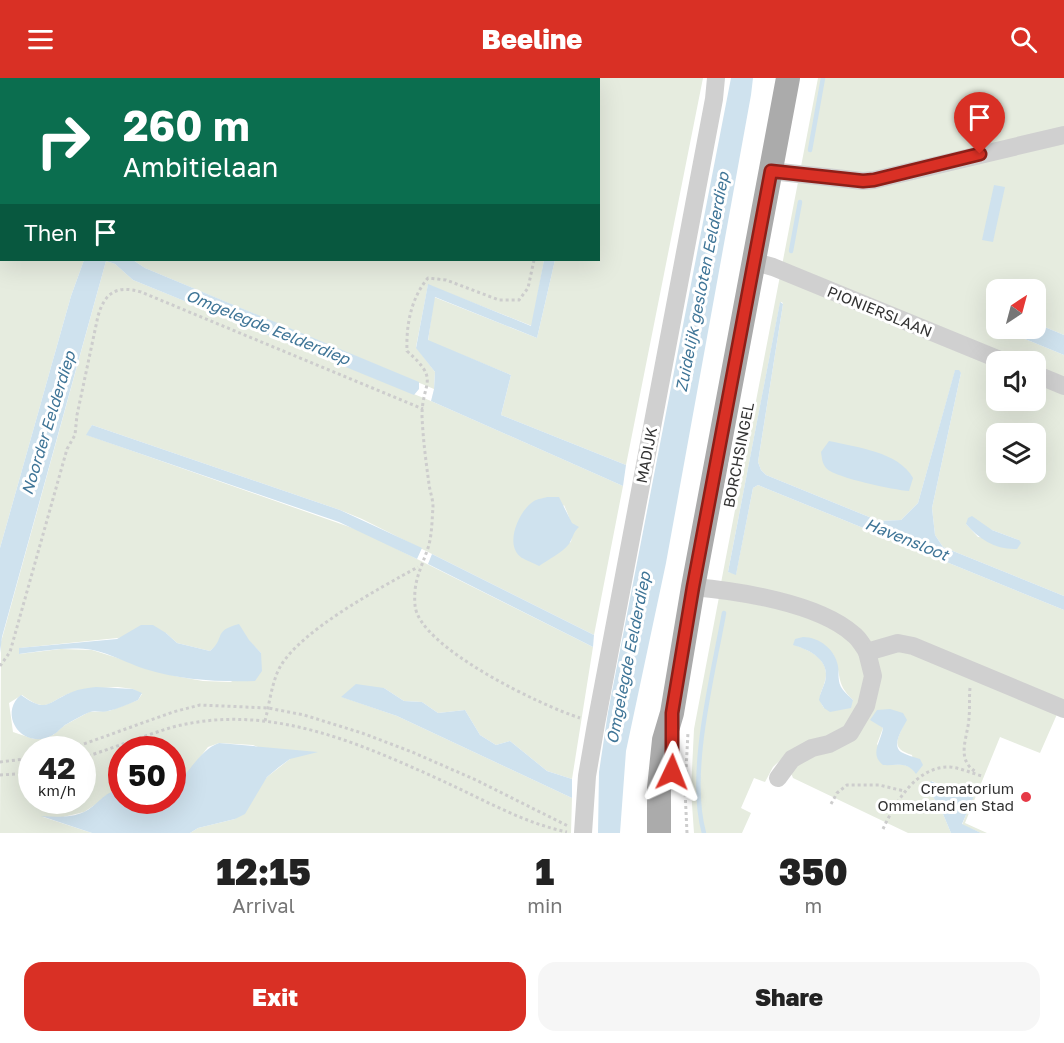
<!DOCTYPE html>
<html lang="en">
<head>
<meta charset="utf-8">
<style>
  :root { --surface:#fff; --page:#f6f6f6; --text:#222; --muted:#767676; --accent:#d93025 }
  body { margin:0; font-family:"Golos Text",sans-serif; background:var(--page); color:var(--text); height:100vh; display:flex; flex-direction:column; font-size:22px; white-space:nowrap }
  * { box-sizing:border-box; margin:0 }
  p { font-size:20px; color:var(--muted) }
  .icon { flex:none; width:33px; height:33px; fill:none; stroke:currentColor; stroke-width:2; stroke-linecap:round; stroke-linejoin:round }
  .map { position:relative; height:755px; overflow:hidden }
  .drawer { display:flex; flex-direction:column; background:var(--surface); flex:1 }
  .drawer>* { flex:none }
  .banner { position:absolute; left:0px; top:0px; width:600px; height:183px; box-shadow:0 6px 24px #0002; background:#0b6e4f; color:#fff; overflow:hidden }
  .needle { width:39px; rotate:36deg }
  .buttons { position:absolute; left:986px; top:201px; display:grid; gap:12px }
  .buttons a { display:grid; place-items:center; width:60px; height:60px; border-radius:12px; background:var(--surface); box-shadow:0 6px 24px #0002; font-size:30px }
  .speed { position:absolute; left:18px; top:658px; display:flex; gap:12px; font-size:30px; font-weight:700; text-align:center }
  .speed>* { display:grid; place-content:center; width:78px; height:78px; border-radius:50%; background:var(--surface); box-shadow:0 6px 24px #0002; line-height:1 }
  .speed small { font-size:15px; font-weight:400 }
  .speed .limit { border:9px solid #d22; background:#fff; color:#111 }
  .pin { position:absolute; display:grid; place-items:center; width:51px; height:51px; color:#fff; margin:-62px -26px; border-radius:50% 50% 50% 0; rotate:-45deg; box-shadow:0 0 6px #0007 }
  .pin .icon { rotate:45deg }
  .me { position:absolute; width:66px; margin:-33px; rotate:2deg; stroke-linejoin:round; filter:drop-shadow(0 0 4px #0008) }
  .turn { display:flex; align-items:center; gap:21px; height:126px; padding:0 24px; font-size:27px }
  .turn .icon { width:78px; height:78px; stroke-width:2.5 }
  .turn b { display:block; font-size:42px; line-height:51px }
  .then { display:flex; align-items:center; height:57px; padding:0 24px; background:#0003; gap:12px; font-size:22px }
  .eta { display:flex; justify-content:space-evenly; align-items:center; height:102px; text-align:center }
  .eta b { font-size:36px; font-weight:800; line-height:42px }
  .cta { display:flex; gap:12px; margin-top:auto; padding:12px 24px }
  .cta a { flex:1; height:69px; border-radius:18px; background:var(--accent); color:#fff; font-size:24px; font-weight:800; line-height:69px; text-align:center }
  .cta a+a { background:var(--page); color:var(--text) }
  header { display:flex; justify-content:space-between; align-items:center; height:78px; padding:0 24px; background:var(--accent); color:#fff; font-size:27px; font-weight:800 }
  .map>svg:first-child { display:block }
</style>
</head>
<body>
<header><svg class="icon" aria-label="menu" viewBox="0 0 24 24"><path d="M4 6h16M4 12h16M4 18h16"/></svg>Beeline<svg class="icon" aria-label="search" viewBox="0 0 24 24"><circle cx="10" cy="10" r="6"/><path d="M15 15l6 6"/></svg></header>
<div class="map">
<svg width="1064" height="755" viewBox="0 0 1064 755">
  <rect width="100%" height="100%" fill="#fff"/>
  <g fill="#e6ecdf" fill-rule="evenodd">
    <path d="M0,0H157L2,2V182H84L71,218L0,470Z"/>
    <path d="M284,0H703L626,387L501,337L511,297L428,263L434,219L537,260L555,182H598V2Z"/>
    <path d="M818,0H1064V257L1035,245V212H996V250L1007,251L1006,253L1064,277V518L943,469L935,457L932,430L961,295L955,293L918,425L901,442L879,443L766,397L761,392L758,384L783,226L782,224L780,225L728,494L736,496L753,410L758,407L1064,532V622L869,564L721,505ZM996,284H1035V322H996ZM996,356H1035V394H996ZM966,446L992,452L1019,462L978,459Z"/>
    <path d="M133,182H544L532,248L428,207L416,269L435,294L434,311L145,190Z"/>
    <path d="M106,183L115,186L133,202L431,323L623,408L594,557L362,441L340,432L92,347L87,357L361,453L593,569L572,701L547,693L510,663L496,667L480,657L465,632L438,635L422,624L404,623L384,610L342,619L397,638L572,720L571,755H190L198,750L235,741L267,699L290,681L253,667L219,665L208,669L184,700L173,707L172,672H122L121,713H116L84,734L63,739H43L92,755H0L1,564ZM564,427C570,441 574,450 571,464L528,481L522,480ZM166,555L177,565L210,573L216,568L249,563L261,575L231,604L203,603L175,598L92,572L61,571L19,576L20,570ZM118,609L133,611L142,616L138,622L109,633L89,634L65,647L53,657L34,661L13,654L9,625L22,617C50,638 48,621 74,614C88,610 104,610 118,609ZM32,672H82V723H32Z"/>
    <path d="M719,519L804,536L849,559L866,591L865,610L847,647L832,659L791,672L773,689L765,704L754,700L741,730L751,735L742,755H694L691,712L694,651ZM794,567L833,576C843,597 834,604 853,622L824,630C816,618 822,615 825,603C831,582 810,572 794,567Z"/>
    <path d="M894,572L916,575L1058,634L1040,675L1000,659L965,745L987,755H981L962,747L973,718L956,715L932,703L926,709L940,729L951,755H908L793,700L791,695L794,688L853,659L875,581ZM906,642C899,659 888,670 912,677L916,695C909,686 902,686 891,687L877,666L883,650L878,646Z"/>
  </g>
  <g fill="#cfe2ee">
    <path d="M731,0H753L751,17L666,485L626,673L620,755H598L599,694L608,634Z"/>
    <path d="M994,107L1005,109L993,164L982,162Z"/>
    <path d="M84,182H133L145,190L419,304V311L414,317L133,202L115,186L106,183L2,559L0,575V470L71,218Z"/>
    <path d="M544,182H555L537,260L435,219L428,262L511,297L501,337L626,387L623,408L431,323L434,311L435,294L416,270L428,206L531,248Z"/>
    <path d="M780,224L783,226L758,384L761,392L766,397L879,443L901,442L918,425L955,292H959L961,295L932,430L935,457L943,469L1064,518V532L758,407L753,410L736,497L728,494Z"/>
    <path d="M1035,245L1064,257V277L1006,253L1007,251L1035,250Z"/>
    <path d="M92,347L340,432L422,470L417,481L339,444L86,357Z"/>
    <path d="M829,363C856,369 899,374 913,400L909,413C894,412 837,400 827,391C822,386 822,380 821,374Z"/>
    <path d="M547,419H559L572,445L579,449C573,454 573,460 569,466C562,475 549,481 539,488C534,485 527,483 522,480C503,468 519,432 534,423C537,421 544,420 547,419Z"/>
    <path d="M972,438L992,452L1019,462L1021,465L1017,471C996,472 979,461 966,446L968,440Z"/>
    <path d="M432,476L594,557L593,569L428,486Z"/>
    <path d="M239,546L249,562L261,575L262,593L255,603C217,604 181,602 145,591C127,585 111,576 93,572C68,568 43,573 19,576V570L117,561L141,547H153L166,555L177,565L210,573C226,560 212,553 239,546Z"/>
    <path d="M803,559C819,559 835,571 838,588C839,593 838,598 839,603C840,611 847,616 853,622L851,630L830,634L824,630L819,622C820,615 823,610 825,604C831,582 810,572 793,567L795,561Z"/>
    <path d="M356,606L384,610L404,623L422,624L438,635L465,632L480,657L496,667L510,663L547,693L572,701V720L397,638L341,619Z"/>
    <path d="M96,609L133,611L142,615L138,622C128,626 118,631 108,633C102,635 96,632 90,634C82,637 72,643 65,647C59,652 54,658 46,660C17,668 0,633 21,617C48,636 47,624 72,614C79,611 88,610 96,609Z"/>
    <path d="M890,631L903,635L907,642C903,650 891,667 901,674C906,677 914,679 920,681L923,687L916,696C907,683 896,688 883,687C869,676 881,664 883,650L870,642L877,632Z"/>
    <path d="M219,665L318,674L290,681L279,689L267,699L245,736L235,741L198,750L190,755H92L41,738C55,739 71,740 84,734C98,728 105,711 121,713L122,723H172L173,707C191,695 198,673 219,665Z"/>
    <path d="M931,703L956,715L974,718L962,746L981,755H951L940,729L926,709Z"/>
  </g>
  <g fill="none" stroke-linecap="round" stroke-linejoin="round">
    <g stroke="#cfe2ee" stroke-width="4.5">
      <path d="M810,72L823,0"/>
      <path d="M791,173L800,124"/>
      <path d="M704,755C687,695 713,597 724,535"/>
    </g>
    <g stroke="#cdcdcd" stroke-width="3" stroke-dasharray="3 3" stroke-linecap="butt">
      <path d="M510,2L511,0"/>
      <path d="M534,182L528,210L519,222H499L446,202L428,200C411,220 406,247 407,273C441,303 422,303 422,338C423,361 426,384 429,406C430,414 433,421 433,429C432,441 432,458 428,470C421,491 413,503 415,527C418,569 542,628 580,640"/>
      <path d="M0,588L10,574L67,371L75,357L77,337L98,238C105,214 117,207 141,214L423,331"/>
      <path d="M970,610C969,620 970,630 969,640C968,659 955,681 976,694"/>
      <path d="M265,643C269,628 272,603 280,589C301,552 380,510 418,489"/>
      <path d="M67,672L173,634L200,627L268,630L304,637L362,655L412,674L476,702L568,748"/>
      <path d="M82,680C113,670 143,658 173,649C269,624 359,665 445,704C484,722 524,745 567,754"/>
      <path d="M0,684L32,680"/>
      <path d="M0,697L32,695"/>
      <path d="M831,726L837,715L847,707H879L904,713"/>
      <path d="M883,751C895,725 916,688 950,689C961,690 971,695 982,698"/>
      <path d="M687,755L685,712L688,654"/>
    </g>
    <g stroke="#d0d0d0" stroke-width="18">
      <path d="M771,93L863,103L874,102L1064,57"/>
      <path d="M755,184L773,189L1005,284"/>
      <path d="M1035,296L1064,308"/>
      <path d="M693,509C739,513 818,525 853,556C859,560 863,568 867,574L898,565L913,568L1064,631"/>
      <path d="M778,700L792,681L812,670L829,666L850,655L866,628L873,598L867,574"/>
      <path d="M583,755L587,698L596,646L714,21L716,0"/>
    </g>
    <path stroke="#ababab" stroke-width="24" d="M659,755V710L664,662L672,635L693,509L788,0"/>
  </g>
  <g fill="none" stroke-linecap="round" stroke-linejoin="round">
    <g stroke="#8d1f18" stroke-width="15">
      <path id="route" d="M672,694V635L693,509L771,93L863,103L874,102L980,76"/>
    </g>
    <use href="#route" stroke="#d93025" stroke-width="10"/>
  </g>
  <circle fill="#e63946" stroke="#fff" stroke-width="2" cx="1026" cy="719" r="6"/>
  <g text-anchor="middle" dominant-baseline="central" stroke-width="6" stroke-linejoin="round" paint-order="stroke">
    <g font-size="15" fill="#333" stroke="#fff">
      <text transform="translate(880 233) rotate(22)">PIONIERSLAAN</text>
      <text transform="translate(646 377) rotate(-79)">MADIJK</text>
      <text transform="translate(738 377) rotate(-79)">BORCHSINGEL</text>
    </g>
    <g font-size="15" fill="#333" stroke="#fff" text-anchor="end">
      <text x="1014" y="710">Crematorium<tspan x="1014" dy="17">Ommeland en Stad</tspan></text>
    </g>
    <g font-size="16" font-style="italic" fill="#3f7597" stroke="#fff">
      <text transform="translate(702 204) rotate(-79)">Zuidelijk gesloten Eelderdiep</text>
      <text transform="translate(268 249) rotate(22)">Omgelegde Eelderdiep</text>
      <text transform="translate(48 345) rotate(-73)">Noorder Eelderdiep</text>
      <text transform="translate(907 461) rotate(22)">Havensloot</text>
      <text transform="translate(628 580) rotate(-79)">Omgelegde Eelderdiep</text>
    </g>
  </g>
</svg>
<div class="buttons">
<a><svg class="needle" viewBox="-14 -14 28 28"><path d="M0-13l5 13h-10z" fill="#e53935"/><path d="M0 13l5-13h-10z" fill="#767676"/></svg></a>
<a><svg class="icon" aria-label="sound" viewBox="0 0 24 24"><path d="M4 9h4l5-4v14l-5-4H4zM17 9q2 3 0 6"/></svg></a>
<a><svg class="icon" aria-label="layers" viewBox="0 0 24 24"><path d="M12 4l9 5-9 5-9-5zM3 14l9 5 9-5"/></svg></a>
</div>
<div class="speed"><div>42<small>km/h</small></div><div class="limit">50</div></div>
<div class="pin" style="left:980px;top:76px;background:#d93025"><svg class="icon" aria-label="arrive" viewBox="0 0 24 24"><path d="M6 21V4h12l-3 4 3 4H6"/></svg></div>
<svg class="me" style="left:672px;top:694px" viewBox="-20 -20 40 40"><path d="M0-17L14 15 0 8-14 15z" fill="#d93025" stroke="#fff" stroke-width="4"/></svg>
<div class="banner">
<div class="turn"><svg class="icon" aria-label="right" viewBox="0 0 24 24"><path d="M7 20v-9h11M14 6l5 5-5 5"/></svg><div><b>260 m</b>Ambitielaan</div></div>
<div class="then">Then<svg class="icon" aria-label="arrive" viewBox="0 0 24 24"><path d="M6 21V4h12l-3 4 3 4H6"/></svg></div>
</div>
</div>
<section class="drawer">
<div class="eta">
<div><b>12:15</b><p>Arrival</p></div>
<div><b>1</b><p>min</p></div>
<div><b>350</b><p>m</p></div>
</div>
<div class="cta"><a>Exit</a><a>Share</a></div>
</section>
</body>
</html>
